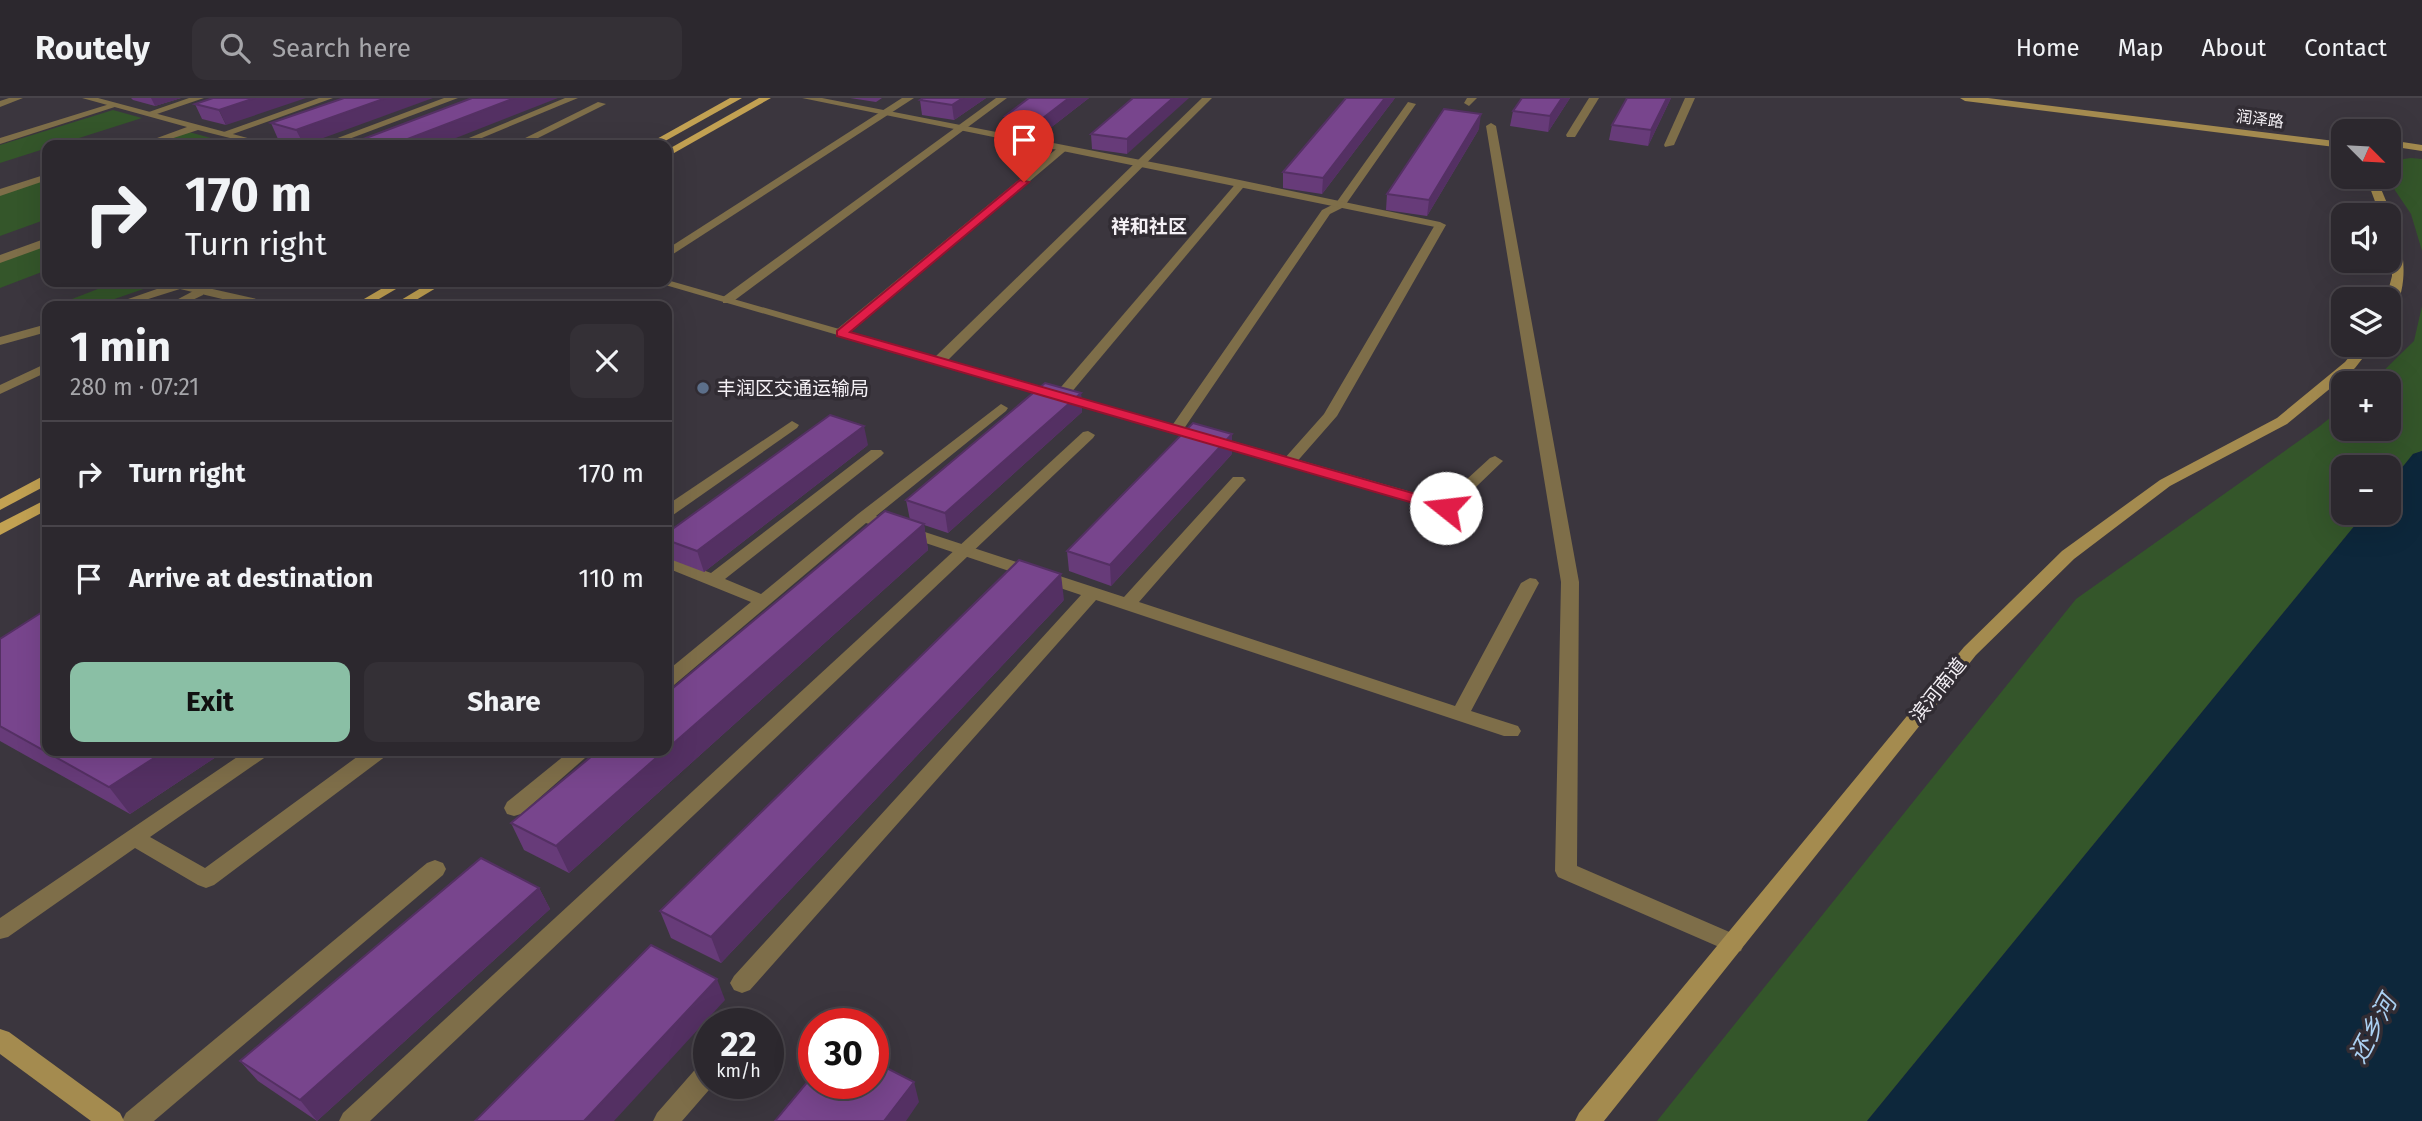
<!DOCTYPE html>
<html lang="en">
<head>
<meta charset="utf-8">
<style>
  :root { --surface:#2c282e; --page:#343036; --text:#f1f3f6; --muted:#a6a6aa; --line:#48444a; --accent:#8abfa5 }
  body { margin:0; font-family:"Fira Sans","Noto Sans SC",sans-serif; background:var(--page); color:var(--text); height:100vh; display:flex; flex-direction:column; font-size:26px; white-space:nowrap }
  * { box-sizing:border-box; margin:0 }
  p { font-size:23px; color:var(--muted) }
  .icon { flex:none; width:38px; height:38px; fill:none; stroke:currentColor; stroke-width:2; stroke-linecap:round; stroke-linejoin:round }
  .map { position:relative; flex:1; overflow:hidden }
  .sheet { position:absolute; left:42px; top:203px; width:630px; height:455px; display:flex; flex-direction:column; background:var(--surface); border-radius:14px; box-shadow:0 7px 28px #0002,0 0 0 2px var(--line) }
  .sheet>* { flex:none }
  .guide { position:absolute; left:42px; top:42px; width:630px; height:147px; border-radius:14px; box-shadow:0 7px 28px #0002,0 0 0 2px var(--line); background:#2c282e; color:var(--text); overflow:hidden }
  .needle { width:46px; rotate:114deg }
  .fabs { position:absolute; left:2331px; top:21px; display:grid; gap:14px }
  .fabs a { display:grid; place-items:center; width:70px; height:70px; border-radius:14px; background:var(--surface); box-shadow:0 7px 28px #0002,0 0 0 2px var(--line); font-size:35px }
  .speed { position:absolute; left:693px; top:910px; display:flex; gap:14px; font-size:35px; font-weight:700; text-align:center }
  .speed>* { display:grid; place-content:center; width:91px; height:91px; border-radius:50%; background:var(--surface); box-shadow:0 7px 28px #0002,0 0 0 2px var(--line); line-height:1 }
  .speed small { font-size:18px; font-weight:400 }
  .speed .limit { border:10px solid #d22; background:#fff; color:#111 }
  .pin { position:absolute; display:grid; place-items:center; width:60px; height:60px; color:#fff; margin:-72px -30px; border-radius:50% 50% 50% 0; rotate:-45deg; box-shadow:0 0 7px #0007 }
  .pin .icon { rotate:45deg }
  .me { position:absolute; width:77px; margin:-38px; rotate:286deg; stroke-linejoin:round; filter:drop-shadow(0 0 5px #0008) }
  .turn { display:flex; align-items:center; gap:24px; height:147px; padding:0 28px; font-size:32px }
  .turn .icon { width:91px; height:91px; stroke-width:2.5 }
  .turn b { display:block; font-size:49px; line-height:60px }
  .round { display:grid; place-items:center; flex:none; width:74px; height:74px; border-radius:14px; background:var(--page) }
  .head { display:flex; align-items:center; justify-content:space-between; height:119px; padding:0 28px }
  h1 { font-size:42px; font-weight:700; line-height:52px }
  .action { display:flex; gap:14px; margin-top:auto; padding:14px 28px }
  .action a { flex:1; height:80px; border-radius:14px; background:var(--accent); color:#111; font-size:28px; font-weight:700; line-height:80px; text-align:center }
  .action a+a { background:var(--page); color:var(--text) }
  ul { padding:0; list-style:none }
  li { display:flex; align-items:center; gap:21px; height:105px; padding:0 28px; border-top:2px solid var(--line) }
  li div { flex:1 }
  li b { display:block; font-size:26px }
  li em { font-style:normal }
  header { display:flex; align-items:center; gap:42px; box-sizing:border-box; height:98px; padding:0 35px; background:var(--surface); border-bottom:2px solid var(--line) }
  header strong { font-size:33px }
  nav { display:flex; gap:38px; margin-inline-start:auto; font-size:24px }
  .search { width:490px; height:63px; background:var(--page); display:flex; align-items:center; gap:18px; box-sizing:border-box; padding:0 24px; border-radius:14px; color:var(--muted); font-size:26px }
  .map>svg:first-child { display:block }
</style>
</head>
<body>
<header>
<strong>Routely</strong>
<div class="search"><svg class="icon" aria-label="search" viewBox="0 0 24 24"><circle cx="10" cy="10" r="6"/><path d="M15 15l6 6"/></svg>Search here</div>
<nav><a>Home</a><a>Map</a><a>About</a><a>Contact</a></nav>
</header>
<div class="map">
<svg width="2422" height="1023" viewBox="0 0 2422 1023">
  <rect width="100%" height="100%" fill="#3b363e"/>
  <g fill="#34562a">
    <path d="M113,12L142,20L57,47H47V50L0,65V47Z"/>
    <path d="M189,34L236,47H150Z"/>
    <path d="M2411,60L2422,61V153L2411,116L2386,79H2389V63Z"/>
    <path d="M47,81V121L0,138V97Z"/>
    <path d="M47,147V172L0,190V164Z"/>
    <path d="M109,184H164L94,208H54L103,189Z"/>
    <path d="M2422,208V353L2413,356L2389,386V369H2343V415H2365L1867,1023H1657L2076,501L2320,328L2343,309V331H2389V285H2371L2414,243Z"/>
  </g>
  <path fill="#0d273b" d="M2422,353V1023H1867L2365,415H2389V386L2413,356Z"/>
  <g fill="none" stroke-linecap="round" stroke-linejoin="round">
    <g fill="#7e6e49" fill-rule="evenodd">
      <path d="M189,0H204L154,17L146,15Z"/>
      <path d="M319,0H333L230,37L221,35Z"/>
      <path d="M444,0H458L333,47H319Z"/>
      <path d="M565,0H578L465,47H452Z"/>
      <path d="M902,0H914L667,160V151Z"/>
      <path d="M996,0H1007L731,205H723V199Z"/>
      <path d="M1202,0H1212L944,266H934V260Z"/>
      <path d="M1467,0H1477L1469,8L1464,5Z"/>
      <path d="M1589,0H1599L1575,39H1567L1566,37Z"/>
      <path d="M1685,0H1695L1674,47L1665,49L1664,47Z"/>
      <path d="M598,4L606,6L524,47H511Z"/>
      <path d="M1408,4L1416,6L1344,109L1330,116L1181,335H1171L1169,332L1322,112L1336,105Z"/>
      <path d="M113,5L121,7L0,46V40Z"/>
      <path d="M1060,48L1069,50L846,238H836V232Z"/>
      <path d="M1238,83L1247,85L1065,302H1055V296Z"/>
      <path d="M1436,125L1446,127L1337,318L1294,367H1284L1281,364L1284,361L1324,316Z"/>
      <path d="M47,140V148L0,165V157Z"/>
      <path d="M199,190L203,191V197L180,208H165Z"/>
      <path d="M47,265V274L0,296V287Z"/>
      <path d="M1001,306L1008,310L1006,313L876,418L1124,499L1233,379H1243L1246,382L1243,385L1139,504L1455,608L1521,485L1530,480L1536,481L1539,485L1471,613L1518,628L1521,633L1518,638H1504L1096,502L750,892L742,895L734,892L730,885L734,878L1081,497L866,425L674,587L667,589V573L751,504L667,470V459L711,475L871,352H881L884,355L881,358L725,481L761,496L858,416Z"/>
      <path d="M792,323L799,327L797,330L673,417L667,419V407Z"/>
      <path d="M246,653H270L267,658L150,739L205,770L365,653H389L386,658L214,787L206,790L198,787L135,750L8,839L0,841V820Z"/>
      <path d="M570,653H593L521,716L514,718L507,716L504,710L507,704Z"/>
      <path d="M435,762L443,765L446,771L443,777L154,1023H122L126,1015L427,765Z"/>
      <path d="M709,963V985H715L682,1023H653L657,1015L700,966Z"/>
    </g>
    <g fill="#7e6e49" fill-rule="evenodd">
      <path d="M9,0H23L0,9V3Z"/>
      <path d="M82,0H98L274,47H258L198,32L152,47H138L187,29Z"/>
      <path d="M802,0H822L1187,71L1440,124L1446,127L1440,130Z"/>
      <path d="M1491,25L1496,28L1579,484L1577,768L1741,839L1744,846L1741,853L1733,855L1558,779L1555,773L1561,484L1486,28Z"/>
      <path d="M47,76V82L0,98V91Z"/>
      <path d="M667,182L1443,403L1490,360L1495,358L1503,363L1452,412L1446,414L655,184Z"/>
      <path d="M177,184H191L190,186L270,204L276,208H252L180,191L126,208H108Z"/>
      <path d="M47,226V234L0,247V239Z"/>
      <path d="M1088,333L1095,337L1093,340L370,1023H339L343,1015L1083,334Z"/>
    </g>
    <g fill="#a48b4f" fill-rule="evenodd">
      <path d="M1960,0H1988L2343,44V50L1965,3Z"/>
      <path d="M2389,42L2422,47V53L2389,48Z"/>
      <path d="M2366,79H2376L2392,117L2390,119L2380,117Z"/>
      <path d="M2389,121L2395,124C2404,153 2409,185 2394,213L2389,214V201H2386L2392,178Z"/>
      <path d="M2359,247H2373L2355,270L2287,326L2170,388L2074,461L1976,557L1604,1023H1575L1579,1015L1964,549L2062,453L2160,382L2277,320L2345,264Z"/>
      <path d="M0,931L9,934L120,1015L124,1023H91L0,956Z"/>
    </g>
    <g fill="#c2a152" fill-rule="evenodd">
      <path d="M730,0H742L658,47H646Z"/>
      <path d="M759,0H771L667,59V52Z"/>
      <path d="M393,184H408L367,208H352Z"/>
      <path d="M431,184H446L406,208H391Z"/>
      <path d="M47,376V387L0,412V401Z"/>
      <path d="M47,401V412L0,437V425Z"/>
    </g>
  </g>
  <g fill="#673b79">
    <path d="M131,0H181L155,8L133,2Z"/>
    <path d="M213,0L226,27L202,21L195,6Z"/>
    <path d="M344,0L304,47L278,41L271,25Z"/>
    <path d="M850,0H882L876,4Z"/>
    <path d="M923,0H986L954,22L922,17L920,2Z"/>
    <path d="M1089,0L1040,38L1006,34L1005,18Z"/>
    <path d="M1133,0L1127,56L1092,51L1091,36Z"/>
    <path d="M1395,0L1322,96L1283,90V74Z"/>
    <path d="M1522,0H1570L1548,34L1510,28L1513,13Z"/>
    <path d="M1671,0L1648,48L1609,42L1612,27Z"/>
    <path d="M1479,31L1427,118L1386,112L1387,96Z"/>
    <path d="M1081,295L1082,314L948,435L924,427L928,452L569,775L524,752L511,725L910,422L906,402Z"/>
    <path d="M868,347L704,474L667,460V435Z"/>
    <path d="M1232,356L1111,488L1069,473L1067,453Z"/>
    <path d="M1064,502L721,865L671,840L660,813Z"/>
    <path d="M0,541L225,653L130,716L0,643Z"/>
    <path d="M539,790L550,811L317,1023L258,983L240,963Z"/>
  </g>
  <g fill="#543063">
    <path d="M151,0H181L155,8Z"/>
    <path d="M255,0H306L226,27L219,12Z"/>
    <path d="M386,0H433L304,47L296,32Z"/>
    <path d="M515,0H558L438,47H392Z"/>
    <path d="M963,0H986L954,22L952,7Z"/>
    <path d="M1069,0H1089L1040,38L1039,23Z"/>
    <path d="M1173,0H1189L1127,56V41Z"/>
    <path d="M1385,0H1395L1322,96L1323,80Z"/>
    <path d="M1562,0H1570L1548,34L1550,18Z"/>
    <path d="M1667,0H1671L1648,48L1651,32Z"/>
    <path d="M1481,16L1479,31L1427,118L1429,102Z"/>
    <path d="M1081,295L1082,314L948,435L945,415Z"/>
    <path d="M864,328L868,347L704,474L697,453Z"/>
    <path d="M1232,336V356L1111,488L1110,467Z"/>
    <path d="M924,426L928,452L569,775L556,748L664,653H667V651Z"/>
    <path d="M1061,476L1064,502L721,865L711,839Z"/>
    <path d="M165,653H225L130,716L109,689Z"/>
    <path d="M539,790L550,811L317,1023L300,1002Z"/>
    <path d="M717,881L725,902L614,1023H584Z"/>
    <path d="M914,984L919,1004L906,1023H884Z"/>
  </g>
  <g fill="#78458d" stroke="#543063" stroke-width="2">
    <path d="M213,0H255L219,12L195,6Z"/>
    <path d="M344,0H386L296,32L271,25Z"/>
    <path d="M472,0H515L392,47H355L350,46Z"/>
    <path d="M923,0H963L952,7L920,2Z"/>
    <path d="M1029,0H1069L1039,23L1005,18Z"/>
    <path d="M1133,0H1173L1127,41L1091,36Z"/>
    <path d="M1346,0H1385L1323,80L1283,74Z"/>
    <path d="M1522,0H1562L1550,18L1513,13Z"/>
    <path d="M1627,0H1667L1651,32L1612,27Z"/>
    <path d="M1444,11L1481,16L1429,102L1387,96Z"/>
    <path d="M1045,285L1081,295L945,415L906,402Z"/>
    <path d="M830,317L864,328L697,453L667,442V435Z"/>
    <path d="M1193,325L1232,336L1110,467L1067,453Z"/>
    <path d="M885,413L924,426L667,651V595Z"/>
    <path d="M1019,462L1061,476L711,839L660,813Z"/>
    <path d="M47,511V653H165L109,689L0,628V541Z"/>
    <path d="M598,653H664L556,748L511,725Z"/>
    <path d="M481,760L539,790L300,1002L240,963Z"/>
    <path d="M651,847L717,881L584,1023H475Z"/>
    <path d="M873,963L914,984L884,1023H775L814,976V985H873Z"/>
  </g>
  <path fill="#e11d48" stroke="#92132f" stroke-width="2" d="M1020,82L1029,84L850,234L1451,406L1454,410L1451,413H1441L837,238V233Z"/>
  <circle fill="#5c6f8a" stroke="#312c33" stroke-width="2.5" cx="703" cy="290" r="7"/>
  <g text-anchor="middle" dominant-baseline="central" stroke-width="7" stroke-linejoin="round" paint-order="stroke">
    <g font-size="16" fill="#f5f1f6" stroke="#312c33">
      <text transform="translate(2260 21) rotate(7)">润泽路</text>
    </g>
    <g font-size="19" font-weight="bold" fill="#f5f1f6" stroke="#312c33">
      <text x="1149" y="128">祥和社区</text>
    </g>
    <g font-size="19" fill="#f5f1f6" stroke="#312c33" text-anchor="start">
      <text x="717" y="290">丰润区交通运输局</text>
    </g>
    <g font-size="19" fill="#f5f1f6" stroke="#312c33">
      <text transform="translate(1938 592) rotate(-51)">滨河南道</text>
    </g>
    <g font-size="24" font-style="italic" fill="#abd1f2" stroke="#312c33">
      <text transform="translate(2373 931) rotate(-62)">还乡河</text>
    </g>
  </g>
</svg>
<div class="fabs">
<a><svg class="needle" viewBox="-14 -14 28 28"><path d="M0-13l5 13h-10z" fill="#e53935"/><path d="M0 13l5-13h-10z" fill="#a6a6aa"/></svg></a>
<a><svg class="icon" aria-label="sound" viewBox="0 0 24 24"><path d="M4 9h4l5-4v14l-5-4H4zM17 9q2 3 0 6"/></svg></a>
<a><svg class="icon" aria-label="layers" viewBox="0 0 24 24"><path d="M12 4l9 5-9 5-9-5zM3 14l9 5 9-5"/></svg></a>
<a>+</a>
<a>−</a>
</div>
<div class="speed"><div>22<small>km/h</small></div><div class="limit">30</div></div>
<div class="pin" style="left:1024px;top:84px;background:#d93025"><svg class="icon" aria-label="arrive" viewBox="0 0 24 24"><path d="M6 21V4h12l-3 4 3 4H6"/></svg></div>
<svg class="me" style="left:1446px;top:410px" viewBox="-20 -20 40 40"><circle r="19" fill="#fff"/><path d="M0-13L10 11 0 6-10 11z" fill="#e11d48"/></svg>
<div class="guide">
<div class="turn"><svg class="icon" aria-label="right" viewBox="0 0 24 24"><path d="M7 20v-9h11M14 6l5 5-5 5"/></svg><div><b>170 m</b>Turn right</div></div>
</div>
<section class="sheet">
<div class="head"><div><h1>1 min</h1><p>280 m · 07:21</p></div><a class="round"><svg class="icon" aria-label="close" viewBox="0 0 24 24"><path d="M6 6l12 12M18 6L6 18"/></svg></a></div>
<ul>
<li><svg class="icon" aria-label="right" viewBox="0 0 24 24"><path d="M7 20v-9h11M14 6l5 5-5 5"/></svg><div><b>Turn right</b></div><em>170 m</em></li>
<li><svg class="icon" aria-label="arrive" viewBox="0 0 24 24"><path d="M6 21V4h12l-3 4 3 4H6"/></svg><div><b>Arrive at destination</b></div><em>110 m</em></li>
</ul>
<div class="action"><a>Exit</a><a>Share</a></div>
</section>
</div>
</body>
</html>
